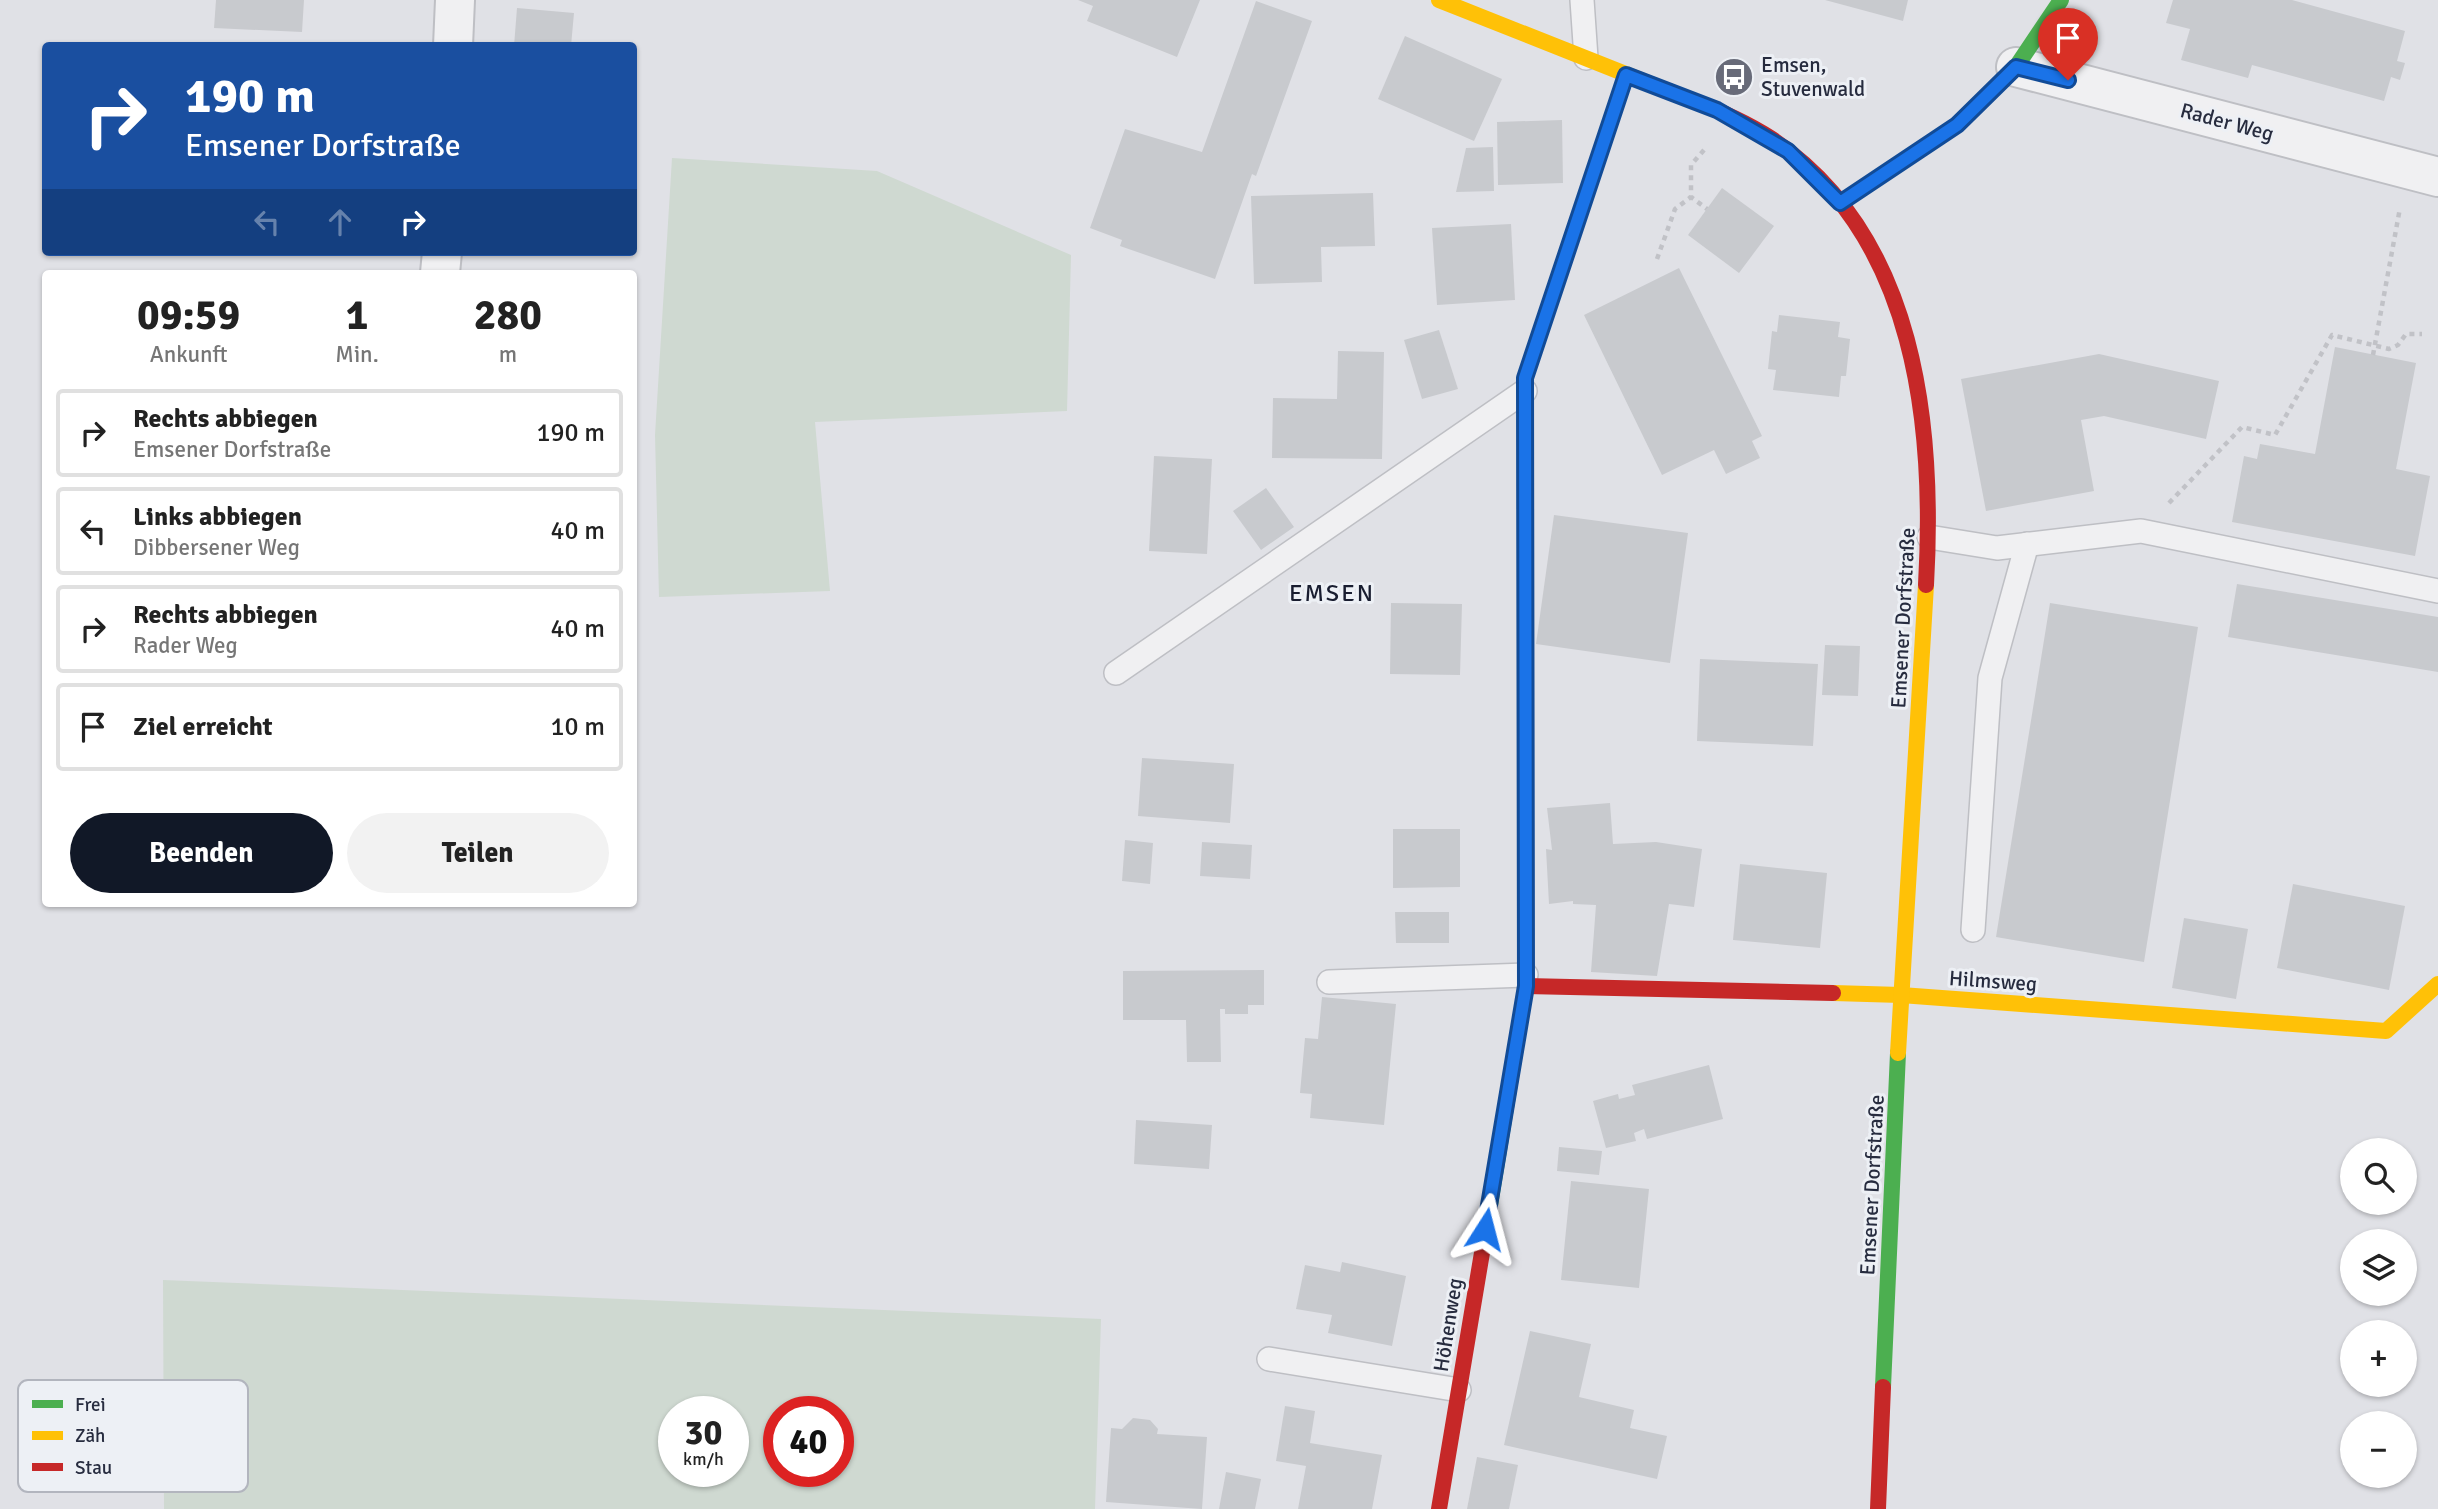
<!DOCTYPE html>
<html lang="de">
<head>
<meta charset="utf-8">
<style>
  :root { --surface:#fff; --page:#f2f2f2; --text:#222; --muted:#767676; --line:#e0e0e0; --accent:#111827 }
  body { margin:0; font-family:Signika,sans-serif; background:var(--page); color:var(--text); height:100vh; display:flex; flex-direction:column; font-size:26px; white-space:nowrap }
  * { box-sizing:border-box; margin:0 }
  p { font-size:23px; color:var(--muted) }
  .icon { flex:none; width:38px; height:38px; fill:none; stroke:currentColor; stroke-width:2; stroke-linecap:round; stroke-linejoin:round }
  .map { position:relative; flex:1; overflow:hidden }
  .side { position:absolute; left:42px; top:270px; width:595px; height:637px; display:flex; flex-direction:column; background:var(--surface); border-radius:7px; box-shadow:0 2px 5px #0004 }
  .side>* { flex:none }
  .top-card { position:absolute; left:42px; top:42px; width:595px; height:214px; border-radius:7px; box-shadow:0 2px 5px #0004; background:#1a4fa0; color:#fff; overflow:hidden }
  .buttons { position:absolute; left:2340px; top:1138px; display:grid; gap:14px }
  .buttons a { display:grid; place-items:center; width:77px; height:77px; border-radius:50%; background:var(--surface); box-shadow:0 2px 5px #0004; font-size:35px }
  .speed { position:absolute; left:658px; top:1396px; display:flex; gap:14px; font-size:35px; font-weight:700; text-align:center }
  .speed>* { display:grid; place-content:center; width:91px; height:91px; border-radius:50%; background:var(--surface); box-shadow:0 2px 5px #0004; line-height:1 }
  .speed small { font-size:18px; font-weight:400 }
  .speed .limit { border:10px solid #d22; background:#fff; color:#111 }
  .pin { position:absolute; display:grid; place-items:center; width:60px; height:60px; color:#fff; margin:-72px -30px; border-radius:50% 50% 50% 0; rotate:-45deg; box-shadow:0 0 7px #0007 }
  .pin .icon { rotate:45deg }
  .me { position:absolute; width:77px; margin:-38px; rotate:9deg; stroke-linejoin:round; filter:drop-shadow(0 0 5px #0008) }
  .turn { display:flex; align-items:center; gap:24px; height:147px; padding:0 28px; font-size:32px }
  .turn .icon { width:91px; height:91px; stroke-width:2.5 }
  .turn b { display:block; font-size:49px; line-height:60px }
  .lanes { display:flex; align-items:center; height:66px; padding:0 28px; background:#0003; justify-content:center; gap:35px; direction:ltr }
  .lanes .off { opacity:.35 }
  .eta { display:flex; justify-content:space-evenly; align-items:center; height:119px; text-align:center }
  .eta b { font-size:42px; font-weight:700; line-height:49px }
  .primary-button { display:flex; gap:14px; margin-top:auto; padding:14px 28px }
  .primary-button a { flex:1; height:80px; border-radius:42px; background:var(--accent); color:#fff; font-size:28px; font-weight:700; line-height:80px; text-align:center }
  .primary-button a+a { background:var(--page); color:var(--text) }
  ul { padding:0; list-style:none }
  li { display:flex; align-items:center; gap:21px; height:88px; margin:0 14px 10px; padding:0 14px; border:4px solid var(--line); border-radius:7px }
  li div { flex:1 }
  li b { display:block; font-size:26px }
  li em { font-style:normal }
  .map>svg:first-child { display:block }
</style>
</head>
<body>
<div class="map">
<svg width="2438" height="1509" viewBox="0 0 2438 1509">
  <rect width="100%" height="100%" fill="#e0e1e6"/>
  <g fill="#cfd9d1" fill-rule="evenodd">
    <path d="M672,158L877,171L1071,255L1067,411L815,422L830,591L659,597L655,435Z"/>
    <path d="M163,1280L1101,1319L1095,1509H164ZM674,1412H733V1472H674ZM779,1412H838V1472H779Z"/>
  </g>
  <g fill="#c8cace">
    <path d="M216,0H304L302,32L214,28Z"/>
    <path d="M1078,0H1200L1177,57L1087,21L1093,6Z"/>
    <path d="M1825,0H1908L1903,21Z"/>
    <path d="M2173,0H2292L2405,31L2397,61L2405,63L2400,80L2391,77L2384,101L2252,65L2248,78L2181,60L2190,29L2166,23Z"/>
    <path d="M1256,1L1312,21L1256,176L1252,174L1215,279L1120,246L1122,240L1090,228L1125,129L1202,152Z"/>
    <path d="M517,8L574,13L571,46H514Z"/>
    <path d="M1405,36L1502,79L1474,141L1378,99Z"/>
    <path d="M1562,120L1563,183L1498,185L1497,122Z"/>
    <path d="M1493,147L1494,191L1456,192L1466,148Z"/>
    <path d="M1722,188L1774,226L1739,273L1688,235Z"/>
    <path d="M1373,193L1375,246L1321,247L1322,282L1254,284L1251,196Z"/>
    <path d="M1511,224L1515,300L1437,305L1432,228Z"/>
    <path d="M1679,268L1762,436L1752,441L1760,458L1726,474L1714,450L1662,475L1584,315Z"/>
    <path d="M1779,315L1840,322L1838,337L1850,339L1846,376H1841L1839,397L1773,390L1776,370L1768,369L1772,331L1777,332Z"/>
    <path d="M1439,330L1458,389L1422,399L1404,340Z"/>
    <path d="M2335,347L2416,363L2396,469L2430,476L2415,556L2232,522L2244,456L2257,459L2260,444L2315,454Z"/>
    <path d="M1338,351L1384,352L1382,459L1272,458L1273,398L1337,399Z"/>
    <path d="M2099,354L2219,381L2206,439L2104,416L2081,420L2094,491L1986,511L1961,379Z"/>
    <path d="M1154,456L1212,459L1207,554L1149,551Z"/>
    <path d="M1266,488L1294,527L1261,550L1233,511Z"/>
    <path d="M1554,515L1688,533L1670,663L1536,644Z"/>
    <path d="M2237,584L2438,617V672L2228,637Z"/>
    <path d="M1391,603L1462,604L1460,675L1390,674Z"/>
    <path d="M2050,603L2198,627L2144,962L1996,937Z"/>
    <path d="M1825,645L1860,646L1858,696L1822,695Z"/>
    <path d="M1700,659L1818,664L1813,746L1697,741Z"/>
    <path d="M1142,758L1234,764L1230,823L1138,816Z"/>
    <path d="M1610,803L1613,844L1656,842L1702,849L1694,907L1669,904L1657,976L1591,972L1596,905L1573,904V901L1549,904L1546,849L1552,850L1547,808Z"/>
    <path d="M1393,829H1460V887L1393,888Z"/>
    <path d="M1125,840L1153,843L1150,884L1122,881Z"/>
    <path d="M1202,842L1252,845L1250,879L1200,876Z"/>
    <path d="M1740,864L1827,873L1820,948L1733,940Z"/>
    <path d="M2293,884L2405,906L2389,990L2277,968Z"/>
    <path d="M1395,912H1449V943H1396Z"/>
    <path d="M2184,918L2248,929L2236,999L2172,988Z"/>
    <path d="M1264,970V1005H1248V1014H1225V1009H1220L1221,1062H1187L1186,1020H1123V971Z"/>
    <path d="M1322,997L1396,1004L1384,1125L1310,1118L1312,1094L1300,1093L1305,1038L1318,1039Z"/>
    <path d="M1709,1065L1723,1119L1647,1139L1644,1129L1634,1133L1636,1141L1606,1148L1593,1101L1618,1094L1619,1099L1635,1095L1632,1085Z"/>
    <path d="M1136,1120L1212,1125L1209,1169L1134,1164Z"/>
    <path d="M1559,1147L1602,1151L1599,1175L1557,1171Z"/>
    <path d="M1571,1181L1649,1189L1639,1288L1561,1280Z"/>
    <path d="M1342,1262L1406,1276L1392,1346L1328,1333L1332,1315L1296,1309L1305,1265L1340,1272Z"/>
    <path d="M1530,1331L1591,1344L1579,1397L1634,1410L1630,1428L1667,1436L1657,1479L1504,1445Z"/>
    <path d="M1285,1406L1315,1411L1310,1443L1382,1455L1372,1509H1298L1306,1466L1276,1461Z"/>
    <path d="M1133,1418L1150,1420L1158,1429L1157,1434L1207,1437L1202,1509L1106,1502L1111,1428L1122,1429Z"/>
    <path d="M1477,1457L1518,1465L1509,1509H1467Z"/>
    <path d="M1226,1472L1261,1479L1255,1509H1219Z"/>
  </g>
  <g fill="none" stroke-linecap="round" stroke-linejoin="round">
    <g stroke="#bebfc4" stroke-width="26">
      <g id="lane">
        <path d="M1582,0L1586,58"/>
        <path d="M1929,537L1997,548L2141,531L2438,591"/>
        <path d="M1116,673L1525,391"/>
        <path d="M1973,930L1990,678L2027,544"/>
        <path d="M1329,982L1526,975"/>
        <path d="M1269,1359L1459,1390"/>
      </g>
    </g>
    <g stroke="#bebfc4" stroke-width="42">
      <g id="street">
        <path d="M453,46L455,0"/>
        <path d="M2016,67L2438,177"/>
        <path d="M440,273L442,252"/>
      </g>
    </g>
    <g stroke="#c1c2c7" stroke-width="4.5" stroke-dasharray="5 5" stroke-linecap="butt">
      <path d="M1704,150L1691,165V197L1707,209"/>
      <path d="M1657,259L1675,209L1691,197"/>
      <path d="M2373,355L2400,208"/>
      <path d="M2169,503L2242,427L2275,435L2332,335L2389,349L2398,345L2406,334H2422"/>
    </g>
    <use href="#lane" stroke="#f0f0f2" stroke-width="23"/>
    <use href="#street" stroke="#f0f0f2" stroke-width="38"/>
    <g stroke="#4caf50" stroke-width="16">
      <path d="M1840,203L1957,125L2016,67L2061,0"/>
      <path d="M1490,1205L1526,986L1525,600"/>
      <path d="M1883,1387L1898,1053"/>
    </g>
    <g stroke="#ffc107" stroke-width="16">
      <path d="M1439,0L1686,98"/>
      <path d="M1833,993L1901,995L2386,1031L2438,984"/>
      <path d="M1898,1053L1926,585"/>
    </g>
    <g stroke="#c62828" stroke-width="16">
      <path d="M1686,98C1716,109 1746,122 1772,139C1917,236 1935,427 1926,585"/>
      <path d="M1525,600V378L1626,75"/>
      <path d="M1526,986L1833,993"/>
      <path d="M1439,1509L1490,1205"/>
      <path d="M1878,1509L1883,1387"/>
    </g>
  </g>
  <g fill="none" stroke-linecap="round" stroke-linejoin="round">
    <g stroke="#114b97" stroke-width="18">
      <path id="route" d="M1485,1229L1526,986L1525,378L1626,75L1717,110L1788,151L1840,203L1957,125L2016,67L2068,80"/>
    </g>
    <use href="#route" stroke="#1a73e8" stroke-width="12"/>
  </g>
  <defs>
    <g id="bus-disc" transform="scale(2.0125)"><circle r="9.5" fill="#686b79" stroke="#edf0f5"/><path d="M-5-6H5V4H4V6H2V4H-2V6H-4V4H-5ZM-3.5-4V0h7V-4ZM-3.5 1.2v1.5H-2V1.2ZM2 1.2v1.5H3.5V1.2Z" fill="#fff"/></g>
  </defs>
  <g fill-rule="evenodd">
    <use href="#bus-disc" x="1734" y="77"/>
  </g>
  <g text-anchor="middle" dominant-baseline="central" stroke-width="6" stroke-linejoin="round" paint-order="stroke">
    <g font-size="21" fill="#272c3f" stroke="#edf0f5" text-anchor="start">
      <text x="1761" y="65">Emsen,<tspan x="1761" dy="24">Stuvenwald</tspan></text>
    </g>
    <g font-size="21" fill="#272c3f" stroke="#edf0f5">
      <text transform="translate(2227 122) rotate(15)">Rader Weg</text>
      <text transform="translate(1903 618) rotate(-87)">Emsener Dorfstraße</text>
      <text transform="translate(1993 981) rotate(4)">Hilmsweg</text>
      <text transform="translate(1872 1185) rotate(-87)">Emsener Dorfstraße</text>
      <text transform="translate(1448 1325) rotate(-81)">Höhenweg</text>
    </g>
    <g font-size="24" letter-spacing="2" fill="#191d30" stroke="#edf0f5">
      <text x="1332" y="593">EMSEN</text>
    </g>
  </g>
  <rect x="18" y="1380" width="230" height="112" rx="10" fill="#edf0f5" stroke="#b2b5be" stroke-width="2"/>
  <rect x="32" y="1400" width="31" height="8" fill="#4caf50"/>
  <rect x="32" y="1431" width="31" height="9" fill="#ffc107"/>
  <rect x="32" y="1463" width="31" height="8" fill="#c62828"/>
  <g font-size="19" fill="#272c3f">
    <text x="75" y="1411">Frei</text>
    <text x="75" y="1442">Zäh</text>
    <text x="75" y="1474">Stau</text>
  </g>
</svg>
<div class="buttons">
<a><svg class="icon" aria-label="search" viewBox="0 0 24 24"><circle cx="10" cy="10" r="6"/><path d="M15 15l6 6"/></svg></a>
<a><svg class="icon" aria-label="layers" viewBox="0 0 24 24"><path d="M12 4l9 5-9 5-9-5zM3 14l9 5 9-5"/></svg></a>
<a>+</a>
<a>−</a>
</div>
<div class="speed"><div>30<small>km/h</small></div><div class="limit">40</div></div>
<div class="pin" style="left:2068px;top:80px;background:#d93025"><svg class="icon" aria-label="arrive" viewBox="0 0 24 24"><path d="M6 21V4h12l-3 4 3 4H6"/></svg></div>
<svg class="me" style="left:1485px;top:1229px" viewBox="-20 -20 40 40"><path d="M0-17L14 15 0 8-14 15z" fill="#1a73e8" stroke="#fff" stroke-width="4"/></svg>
<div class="top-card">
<div class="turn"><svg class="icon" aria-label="right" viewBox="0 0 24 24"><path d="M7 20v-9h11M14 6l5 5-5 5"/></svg><div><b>190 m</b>Emsener Dorfstraße</div></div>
<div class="lanes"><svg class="icon off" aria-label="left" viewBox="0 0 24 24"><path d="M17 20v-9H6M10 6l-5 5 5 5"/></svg><svg class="icon off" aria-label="ahead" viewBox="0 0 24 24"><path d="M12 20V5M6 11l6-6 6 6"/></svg><svg class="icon" aria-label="right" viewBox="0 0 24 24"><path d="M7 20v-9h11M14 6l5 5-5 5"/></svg></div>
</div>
<section class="side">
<div class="eta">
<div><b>09:59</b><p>Ankunft</p></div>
<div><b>1</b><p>Min.</p></div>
<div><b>280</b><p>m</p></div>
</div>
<ul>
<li><svg class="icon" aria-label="right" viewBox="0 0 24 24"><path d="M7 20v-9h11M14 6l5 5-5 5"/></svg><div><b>Rechts abbiegen</b><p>Emsener Dorfstraße</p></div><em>190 m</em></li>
<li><svg class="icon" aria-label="left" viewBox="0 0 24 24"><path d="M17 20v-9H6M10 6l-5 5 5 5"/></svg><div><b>Links abbiegen</b><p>Dibbersener Weg</p></div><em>40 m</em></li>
<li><svg class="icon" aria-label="right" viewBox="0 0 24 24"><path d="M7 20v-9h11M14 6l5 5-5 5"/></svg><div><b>Rechts abbiegen</b><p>Rader Weg</p></div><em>40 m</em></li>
<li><svg class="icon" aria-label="arrive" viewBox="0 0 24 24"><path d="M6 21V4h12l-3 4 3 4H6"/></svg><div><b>Ziel erreicht</b></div><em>10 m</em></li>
</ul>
<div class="primary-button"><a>Beenden</a><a>Teilen</a></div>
</section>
</div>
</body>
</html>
